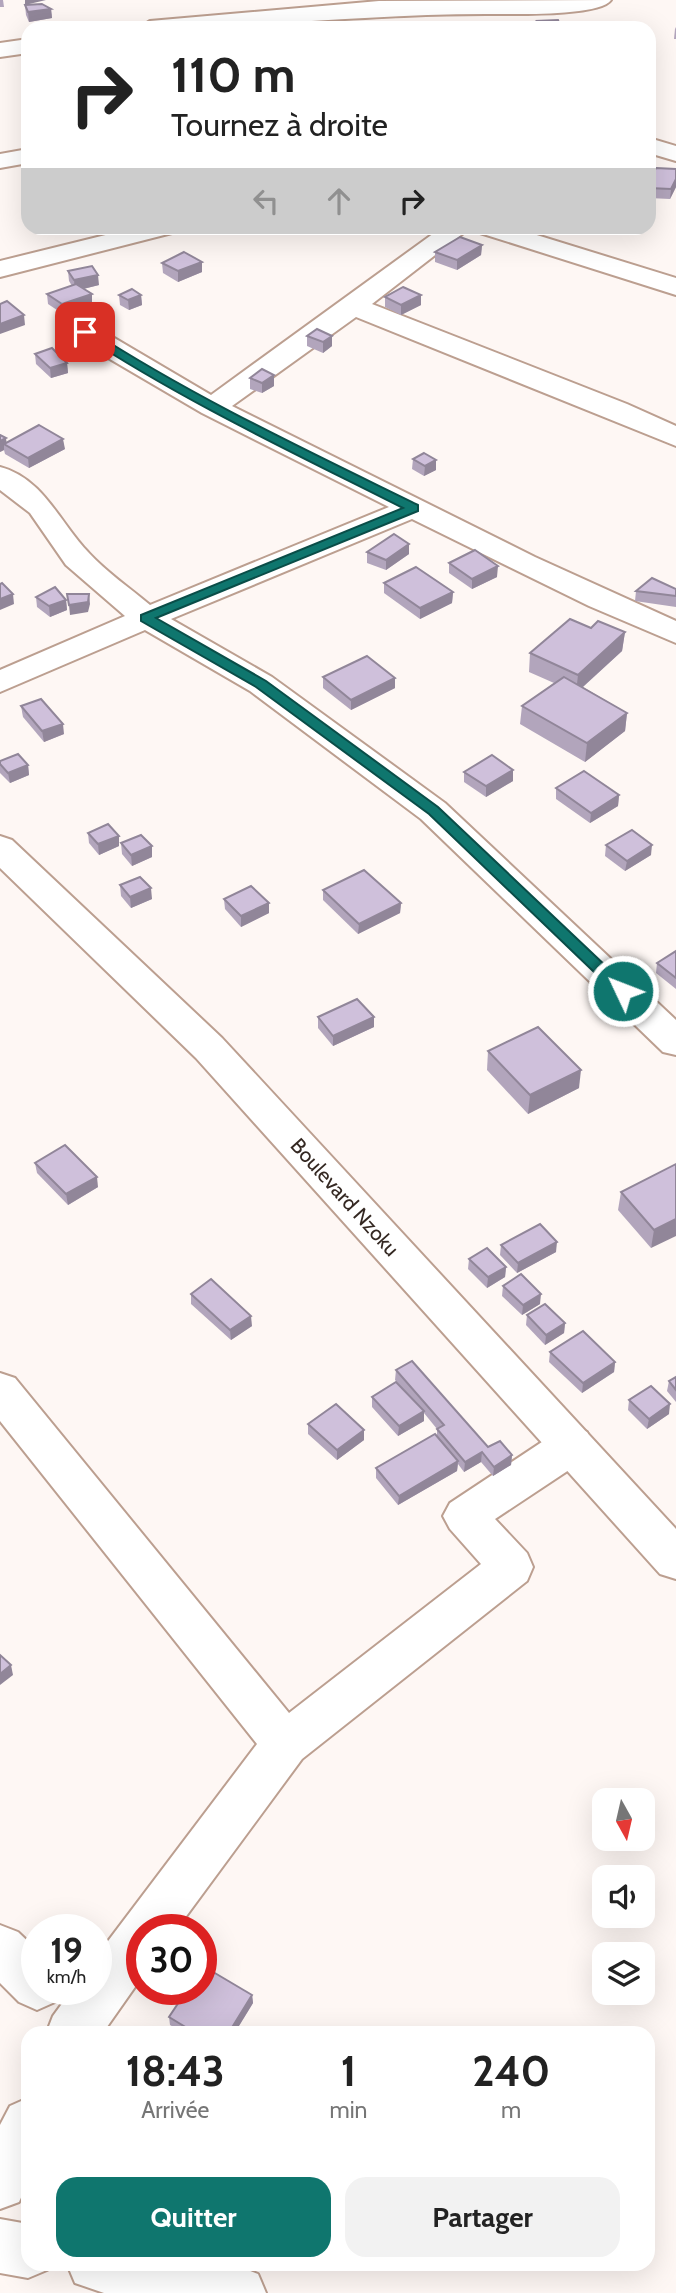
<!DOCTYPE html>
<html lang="fr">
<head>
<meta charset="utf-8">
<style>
  :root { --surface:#fff; --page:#f2f2f2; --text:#222; --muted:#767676; --accent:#0f766e }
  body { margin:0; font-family:Cabin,sans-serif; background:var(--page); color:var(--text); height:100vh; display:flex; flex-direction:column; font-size:26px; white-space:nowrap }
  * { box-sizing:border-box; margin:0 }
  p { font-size:23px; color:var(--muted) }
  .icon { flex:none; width:38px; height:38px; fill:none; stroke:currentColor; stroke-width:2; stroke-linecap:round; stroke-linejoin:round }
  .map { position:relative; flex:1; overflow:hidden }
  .details { position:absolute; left:21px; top:2026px; width:634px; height:245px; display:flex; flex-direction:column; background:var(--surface); border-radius:21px; box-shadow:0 7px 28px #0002 }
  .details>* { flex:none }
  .hud { position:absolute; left:21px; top:21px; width:635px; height:214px; border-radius:21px; box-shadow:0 7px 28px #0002; background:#fff; color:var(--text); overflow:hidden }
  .needle { width:46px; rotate:172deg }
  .fabs { position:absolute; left:592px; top:1788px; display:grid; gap:14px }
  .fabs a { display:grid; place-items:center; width:63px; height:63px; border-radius:14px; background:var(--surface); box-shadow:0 7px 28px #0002; font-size:35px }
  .speed { position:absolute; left:21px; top:1914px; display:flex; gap:14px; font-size:35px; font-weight:700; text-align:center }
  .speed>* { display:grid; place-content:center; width:91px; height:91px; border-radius:50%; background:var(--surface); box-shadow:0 7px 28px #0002; line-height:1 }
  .speed small { font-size:18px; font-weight:400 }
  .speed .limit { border:10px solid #d22; background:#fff; color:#111 }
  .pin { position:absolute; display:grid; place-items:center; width:60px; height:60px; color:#fff; margin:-30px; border-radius:14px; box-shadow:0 4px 10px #0006 }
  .me { position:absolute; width:77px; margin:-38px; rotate:313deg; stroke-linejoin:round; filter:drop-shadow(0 0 5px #0008) }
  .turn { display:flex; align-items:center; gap:24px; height:147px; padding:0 35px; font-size:32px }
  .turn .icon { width:91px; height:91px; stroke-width:2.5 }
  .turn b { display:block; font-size:49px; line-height:60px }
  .lanes { display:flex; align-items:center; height:66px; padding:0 35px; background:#0003; justify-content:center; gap:35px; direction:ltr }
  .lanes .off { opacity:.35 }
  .eta { display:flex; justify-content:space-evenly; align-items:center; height:119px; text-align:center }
  .eta b { font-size:42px; font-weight:700; line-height:49px }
  .cta { display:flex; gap:14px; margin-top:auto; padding:14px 35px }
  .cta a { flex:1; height:80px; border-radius:21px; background:var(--accent); color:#fff; font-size:28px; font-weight:700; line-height:80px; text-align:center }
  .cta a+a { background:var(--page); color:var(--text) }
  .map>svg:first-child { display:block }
</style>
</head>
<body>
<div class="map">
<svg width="676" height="2293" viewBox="0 0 676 2293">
  <rect width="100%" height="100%" fill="#fef7f4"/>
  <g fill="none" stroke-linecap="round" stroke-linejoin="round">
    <g stroke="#bc9f90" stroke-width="4">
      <g id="minor">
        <path d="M611,0C601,16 517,14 497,14C377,13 258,28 139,28L150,21L379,1Z"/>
        <path d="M28,39V53L0,57V43Z"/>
        <path d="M649,138L676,146V161L649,153Z"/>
        <path d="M28,149V163L0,168V154Z"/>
        <path d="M134,228H176L172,233L0,277V261Z"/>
        <path d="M441,228H470L372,304L627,404L676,426V446L356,317L232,406L535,557L676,621V643L589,606L412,519L171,619L272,677L445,803L676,1020V1055L663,1052L421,819L250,691L145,630L0,692V670L125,616L66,565L30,513L0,490V467C43,478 60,523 88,552C106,572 130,588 150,605L389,507L202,413L74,338L70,332L74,326H94L211,395Z"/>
        <path d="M476,228H514L676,278V295L480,233Z"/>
        <path d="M0,1373L15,1378L289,1713L481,1564L450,1529L443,1516L450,1503L557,1432L572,1427L587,1432L593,1445L587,1458L495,1519L527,1553L533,1567L527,1581L302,1759L176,1930H142V1977L102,2034H46L53,2016L72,1990H96V1957L257,1744L0,1421Z"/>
        <path d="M0,1925L18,1932L37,1950V1990H60L55,2002L37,2010L19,2002L0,1983Z"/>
        <path d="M28,2098V2182L19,2202L0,2209V2125L10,2106Z"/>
      </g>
    </g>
    <g stroke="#bc9f90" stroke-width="4">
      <g id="tertiary">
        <path d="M0,836L12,840L222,1038L676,1529V1579L660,1574L196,1058L0,868Z"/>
        <path d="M0,2219L28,2224V2264H49L47,2270L28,2278L0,2273Z"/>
        <path d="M67,2264H233L258,2274L266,2293H104L75,2283Z"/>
      </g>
    </g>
    <use href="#minor" fill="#fff" fill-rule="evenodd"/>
    <use href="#tertiary" fill="#fff" fill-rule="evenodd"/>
  </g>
  <g fill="#b2a5bc">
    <path d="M0,0H3L4,7H0Z"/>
    <path d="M25,5L51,9L52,18L29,22L26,15Z"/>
    <path d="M676,27V39H674L675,29Z"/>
    <path d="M676,169V187L670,199L649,198V180Z"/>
    <path d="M482,245L481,255L457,270L435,262V252Z"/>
    <path d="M162,263L202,272L178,282L163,273Z"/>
    <path d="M68,271L99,285L83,289L92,294V304L90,305L102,323L87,329L76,321L75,311L83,307L63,314L48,304L47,294L72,286L69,281Z"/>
    <path d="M119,295H141L142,305L129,310L120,305Z"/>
    <path d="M385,297L421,305L401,315L385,307Z"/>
    <path d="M307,336H332V346L323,353L307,346Z"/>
    <path d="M35,354L67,363L68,373L51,378L36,364Z"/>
    <path d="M274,375V386L262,393L250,389V378Z"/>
    <path d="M6,438V442L65,449L29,468L5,454L4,450L0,452Z"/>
    <path d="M413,459L436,460V470L424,476L412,469Z"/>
    <path d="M367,552L409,554L386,570L367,563Z"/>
    <path d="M449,563L497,577L472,589L449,573Z"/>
    <path d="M384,583L453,592L452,603L420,619L384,593Z"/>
    <path d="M676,589V607L635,601L636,591Z"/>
    <path d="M36,597L66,600L67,610L50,617L37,607Z"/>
    <path d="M591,628L625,632L622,651L583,687L627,713L625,731L585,762L520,724L522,706L554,683L529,672L530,653Z"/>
    <path d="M323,677L395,678V688L351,710L323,688Z"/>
    <path d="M21,706L64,734L44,742L23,717Z"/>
    <path d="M0,761L28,765L29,775L10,783L0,773Z"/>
    <path d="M464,772L513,781L486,797L464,782Z"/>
    <path d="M556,788L619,795L618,806L590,823L556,799Z"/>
    <path d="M88,833L119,846L99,855L89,843Z"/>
    <path d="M121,843L152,846V857L132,866L122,854Z"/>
    <path d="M606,845L651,855L625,871L605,856Z"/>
    <path d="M120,885L152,899L131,908L121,896Z"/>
    <path d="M323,890L401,903L400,913L358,934L323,900Z"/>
    <path d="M224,899L269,913L241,927L225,909Z"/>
    <path d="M676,951V989L656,973L657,963Z"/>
    <path d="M318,1017L374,1027L333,1046L318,1028Z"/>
    <path d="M488,1051L579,1088L528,1114L487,1070Z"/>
    <path d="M35,1163L98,1187L68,1205L37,1173Z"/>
    <path d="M676,1164L651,1248L618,1210L621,1192Z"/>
    <path d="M501,1245L556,1252L517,1273L500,1255Z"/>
    <path d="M469,1259L506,1267L505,1277L487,1288L468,1269Z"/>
    <path d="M503,1286L540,1304L522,1315L502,1296Z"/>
    <path d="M191,1294L252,1326L231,1340L191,1304Z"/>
    <path d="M527,1315L565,1323L564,1333L545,1345L526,1325Z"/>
    <path d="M550,1352L615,1362L614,1372L582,1393L549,1362Z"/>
    <path d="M396,1370L488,1447L512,1455L511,1465L493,1476L481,1462L464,1472L458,1464L457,1471L398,1505L376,1478V1468L437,1437V1429L424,1413V1421L398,1436L372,1407V1397L404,1390L395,1380Z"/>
    <path d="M676,1377V1402L667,1391L669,1381Z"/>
    <path d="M629,1400L669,1414L647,1429L628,1410Z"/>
    <path d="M308,1424L364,1430V1440L337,1460L308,1434Z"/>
    <path d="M252,1995L253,2003L234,2034H185L170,2025L169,2017Z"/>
  </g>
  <g fill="#918699">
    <path d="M25,0H46L25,5Z"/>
    <path d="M51,9L52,18L29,22L28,12Z"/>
    <path d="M676,179V187L670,199L671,189Z"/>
    <path d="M482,245L481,255L457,270V260Z"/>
    <path d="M202,262V272L178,282V271Z"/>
    <path d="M98,275L99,285L75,291L74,280Z"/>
    <path d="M92,294V304L63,314L62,304Z"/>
    <path d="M141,295L142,305L129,310L128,300Z"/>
    <path d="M421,295V305L401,315V305Z"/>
    <path d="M101,313L102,323L87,329L86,319Z"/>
    <path d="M24,315L25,325L0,334V324Z"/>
    <path d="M332,336V346L323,353V342Z"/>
    <path d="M67,363L68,373L51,378L50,368Z"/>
    <path d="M274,375V386L262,393V383Z"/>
    <path d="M6,438L7,446L4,444V450L0,452V441Z"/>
    <path d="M63,439L65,449L29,468L28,458Z"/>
    <path d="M436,460V470L424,476L425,466Z"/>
    <path d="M409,544V554L386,570V560Z"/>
    <path d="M498,566L497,577L472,589V579Z"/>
    <path d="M453,592L452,603L420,619V608Z"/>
    <path d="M13,594L14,604L0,610V599Z"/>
    <path d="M89,594L90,604L88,612L70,615L69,605Z"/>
    <path d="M66,600L67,610L50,617L49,606Z"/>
    <path d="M625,632L622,651L576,693L578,675Z"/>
    <path d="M395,678V688L351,710V700Z"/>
    <path d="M627,713L625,731L585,762L587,743Z"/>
    <path d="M63,724L64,734L44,742L42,731Z"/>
    <path d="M28,765L29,775L10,783L8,773Z"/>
    <path d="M513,770V781L486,797V786Z"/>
    <path d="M619,795L618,806L590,823L591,813Z"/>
    <path d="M119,836V846L99,855L98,844Z"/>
    <path d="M652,845L651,855L625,871L627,861Z"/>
    <path d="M152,846V857L132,866L131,855Z"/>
    <path d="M151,888L152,899L131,908L130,897Z"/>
    <path d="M269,903V913L241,927V916Z"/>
    <path d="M401,903L400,913L358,934L359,924Z"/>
    <path d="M374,1017V1027L333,1046V1036Z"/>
    <path d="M581,1070L579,1088L528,1114L530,1095Z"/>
    <path d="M97,1177L98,1187L68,1205L66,1194Z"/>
    <path d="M676,1219V1236L651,1248L654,1230Z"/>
    <path d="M557,1242L556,1252L517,1273L518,1263Z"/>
    <path d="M506,1267L505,1277L487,1288L488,1277Z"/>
    <path d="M541,1294L540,1304L522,1315L523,1305Z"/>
    <path d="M251,1316L252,1326L231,1340L230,1330Z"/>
    <path d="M565,1323L564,1333L545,1345L546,1335Z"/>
    <path d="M615,1362L614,1372L582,1393L583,1383Z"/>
    <path d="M670,1404L669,1414L647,1429L649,1419Z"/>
    <path d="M424,1411V1421L398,1436L399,1426Z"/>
    <path d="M364,1430V1440L337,1460V1450Z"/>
    <path d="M482,1452L481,1462L464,1472L465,1462Z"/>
    <path d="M512,1455L511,1465L493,1476L494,1467Z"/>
    <path d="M458,1461L457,1471L398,1505L399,1496Z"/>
    <path d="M11,1665L13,1675L0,1685V1674Z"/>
    <path d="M252,1995L253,2003L234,2034H228Z"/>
  </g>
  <g fill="#cfc0db" stroke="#918699" stroke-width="2">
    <path d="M42,4L51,9L28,12L25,5Z"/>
    <path d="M558,20L561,28H542L537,21Z"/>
    <path d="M656,168L676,169V179L671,189L649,188V180Z"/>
    <path d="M460,237L482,245L457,260L435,252Z"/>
    <path d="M184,252L202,262L178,271L162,263Z"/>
    <path d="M92,266L98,275L74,280L68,271Z"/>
    <path d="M76,284L92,294L62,304L47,294Z"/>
    <path d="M403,287L421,295L401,305L385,297Z"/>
    <path d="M132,289L141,295L128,300L119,295Z"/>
    <path d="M7,301L24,315L0,324V304Z"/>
    <path d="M89,304L101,313L86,319L75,311Z"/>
    <path d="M317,329L332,336L323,342L307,336Z"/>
    <path d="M52,348L67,363L50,368L35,354Z"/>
    <path d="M262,369L274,375L262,383L250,378Z"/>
    <path d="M39,425L63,439L28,458L4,444Z"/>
    <path d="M0,435L6,438L0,441Z"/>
    <path d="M424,453L436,460L425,466L413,459Z"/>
    <path d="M394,534L409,544L386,560L367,552Z"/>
    <path d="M475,550L498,566L472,579L449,563Z"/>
    <path d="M416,567L453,592L420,608L384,583Z"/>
    <path d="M652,578L676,589V596L636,591Z"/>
    <path d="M2,583L13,594L0,599V584Z"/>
    <path d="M55,587L66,600L49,606L36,597Z"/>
    <path d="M67,594H89L88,602L69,605Z"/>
    <path d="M570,619L591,628L598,621L625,632L578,675L530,653Z"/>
    <path d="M367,656L395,678L351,700L323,677Z"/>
    <path d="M564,677L627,713L587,743L522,706Z"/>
    <path d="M41,699L63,724L42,731L21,706Z"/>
    <path d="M18,754L28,765L8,773L0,764V761Z"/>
    <path d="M492,755L513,770L486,786L464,772Z"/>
    <path d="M584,771L619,795L591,813L556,788Z"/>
    <path d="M108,824L119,836L98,844L88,833Z"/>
    <path d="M632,830L652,845L627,861L606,845Z"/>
    <path d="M141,835L152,846L131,855L121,843Z"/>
    <path d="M364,870L401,903L359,924L323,890Z"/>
    <path d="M140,877L151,888L130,897L120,885Z"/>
    <path d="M251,886L269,903L241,916L224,899Z"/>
    <path d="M676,951V978L657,963Z"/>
    <path d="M357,999L374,1017L333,1036L318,1017Z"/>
    <path d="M538,1027L581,1070L530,1095L488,1051Z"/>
    <path d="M65,1145L97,1177L66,1194L35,1163Z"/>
    <path d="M676,1164V1219L654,1230L621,1192Z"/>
    <path d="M540,1224L557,1242L518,1263L501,1245Z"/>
    <path d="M487,1248L506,1267L488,1277L469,1259Z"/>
    <path d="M521,1274L541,1294L523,1305L503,1286Z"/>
    <path d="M211,1279L251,1316L230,1330L191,1294Z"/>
    <path d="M545,1304L565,1323L546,1335L527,1315Z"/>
    <path d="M583,1331L615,1362L583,1383L550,1352Z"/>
    <path d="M412,1361L488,1447L500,1441L512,1455L494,1467L482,1452L465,1462L437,1429L444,1425L396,1370Z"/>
    <path d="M676,1377V1390L669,1381Z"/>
    <path d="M396,1382L424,1411L399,1426L372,1397Z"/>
    <path d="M651,1386L670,1404L649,1419L629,1400Z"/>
    <path d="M336,1404L364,1430L337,1450L308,1424Z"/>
    <path d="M435,1434L458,1461L399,1496L376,1468Z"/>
    <path d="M0,1655L11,1665L0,1674Z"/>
    <path d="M203,1966L252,1995L228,2034H197L169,2017L187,1990H201V1968Z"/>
  </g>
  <path fill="#0f766e" stroke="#0a4d48" stroke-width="2" d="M81,329H88C193,397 306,450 418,505V511L156,618L266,681L438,807L628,987V995H618L429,814L256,687L141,621V615L403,508C294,453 183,401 81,334Z"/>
  <g text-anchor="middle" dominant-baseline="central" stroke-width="7" stroke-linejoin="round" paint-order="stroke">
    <g font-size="21" fill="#342822" stroke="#fff">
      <text transform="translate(345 1197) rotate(48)">Boulevard Nzoku</text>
    </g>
  </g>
</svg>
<div class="fabs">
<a><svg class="needle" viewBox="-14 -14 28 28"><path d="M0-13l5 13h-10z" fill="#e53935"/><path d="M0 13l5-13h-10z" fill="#767676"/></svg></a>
<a><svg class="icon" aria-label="sound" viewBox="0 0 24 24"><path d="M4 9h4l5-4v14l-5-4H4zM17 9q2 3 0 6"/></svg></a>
<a><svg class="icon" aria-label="layers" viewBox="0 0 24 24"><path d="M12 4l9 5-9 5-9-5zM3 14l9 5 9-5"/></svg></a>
</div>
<div class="speed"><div>19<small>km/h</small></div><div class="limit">30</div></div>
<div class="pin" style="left:85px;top:332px;background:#d93025"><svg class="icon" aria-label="arrive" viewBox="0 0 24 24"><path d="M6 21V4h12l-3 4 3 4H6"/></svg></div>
<svg class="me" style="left:623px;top:991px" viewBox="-20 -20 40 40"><circle r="17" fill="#0f766e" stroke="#fff" stroke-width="3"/><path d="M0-11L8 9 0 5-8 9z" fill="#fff"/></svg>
<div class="hud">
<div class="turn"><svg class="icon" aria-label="right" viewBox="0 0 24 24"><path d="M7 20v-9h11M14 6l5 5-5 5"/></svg><div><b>110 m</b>Tournez à droite</div></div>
<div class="lanes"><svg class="icon off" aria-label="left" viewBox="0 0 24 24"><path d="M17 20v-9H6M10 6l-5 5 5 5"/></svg><svg class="icon off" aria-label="ahead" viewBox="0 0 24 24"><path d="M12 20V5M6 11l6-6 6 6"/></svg><svg class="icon" aria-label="right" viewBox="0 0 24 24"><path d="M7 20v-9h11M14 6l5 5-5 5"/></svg></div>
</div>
<section class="details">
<div class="eta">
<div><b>18:43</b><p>Arrivée</p></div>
<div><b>1</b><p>min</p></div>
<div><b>240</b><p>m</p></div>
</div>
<div class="cta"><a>Quitter</a><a>Partager</a></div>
</section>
</div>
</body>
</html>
